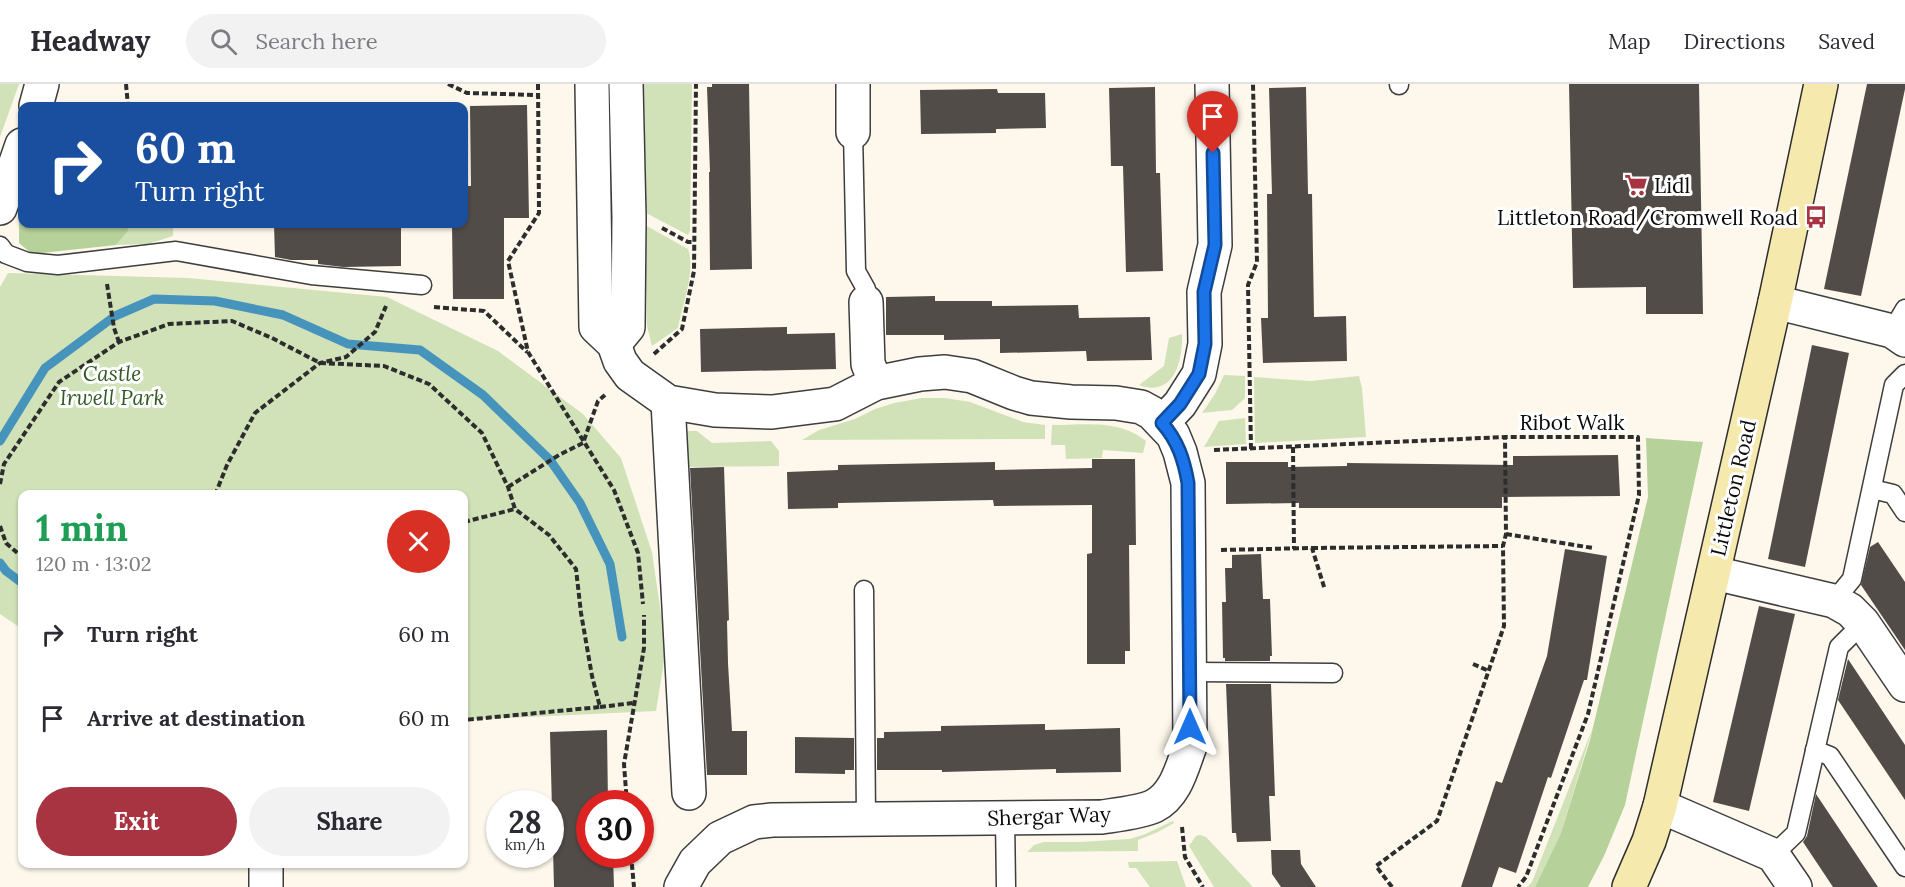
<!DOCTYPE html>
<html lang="en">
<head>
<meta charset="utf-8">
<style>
  :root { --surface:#fff; --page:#f2f2f3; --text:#2b2b33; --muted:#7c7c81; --line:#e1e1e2; --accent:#a93441 }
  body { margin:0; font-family:Lora,serif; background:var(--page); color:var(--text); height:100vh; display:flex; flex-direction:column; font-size:22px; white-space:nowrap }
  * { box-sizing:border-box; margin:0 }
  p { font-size:20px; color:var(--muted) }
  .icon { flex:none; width:33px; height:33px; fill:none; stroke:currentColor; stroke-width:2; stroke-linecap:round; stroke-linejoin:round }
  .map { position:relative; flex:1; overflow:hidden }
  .sheet { position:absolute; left:18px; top:406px; width:450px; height:378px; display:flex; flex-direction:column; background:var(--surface); border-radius:12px; box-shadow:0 2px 4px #0004 }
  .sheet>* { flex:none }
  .banner { position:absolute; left:18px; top:18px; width:450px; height:126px; border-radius:12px; box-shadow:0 2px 4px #0004; background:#1a4fa0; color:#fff; overflow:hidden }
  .speed { position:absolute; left:486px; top:706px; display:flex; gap:12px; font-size:30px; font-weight:700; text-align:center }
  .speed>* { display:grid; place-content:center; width:78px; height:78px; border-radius:50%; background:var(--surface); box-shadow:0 2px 4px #0004; line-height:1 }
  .speed small { font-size:15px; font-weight:400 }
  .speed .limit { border:9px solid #d22; background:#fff; color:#111 }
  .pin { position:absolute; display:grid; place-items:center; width:51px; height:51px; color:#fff; margin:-62px -26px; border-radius:50% 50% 50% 0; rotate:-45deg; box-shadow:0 0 6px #0007 }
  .pin .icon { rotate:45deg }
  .me { position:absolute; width:66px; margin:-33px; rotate:0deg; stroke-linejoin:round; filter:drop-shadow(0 0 4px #0008) }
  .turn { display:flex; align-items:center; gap:21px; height:126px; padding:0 18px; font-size:27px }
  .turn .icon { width:78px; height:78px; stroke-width:2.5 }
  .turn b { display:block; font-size:42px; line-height:51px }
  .round { display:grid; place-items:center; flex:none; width:63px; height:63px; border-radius:32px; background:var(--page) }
  .summary { display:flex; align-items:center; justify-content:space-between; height:102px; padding:0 18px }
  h1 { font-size:36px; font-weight:800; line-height:45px; color:#1e9e55 }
  .button { display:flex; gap:12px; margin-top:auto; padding:12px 18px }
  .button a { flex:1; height:69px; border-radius:36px; background:var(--accent); color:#fff; font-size:24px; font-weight:800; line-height:69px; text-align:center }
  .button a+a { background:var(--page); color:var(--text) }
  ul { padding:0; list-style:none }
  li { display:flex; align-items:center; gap:18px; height:84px; padding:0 18px }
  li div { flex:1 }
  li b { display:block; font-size:22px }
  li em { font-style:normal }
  header { display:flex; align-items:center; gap:36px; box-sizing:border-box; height:84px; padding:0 30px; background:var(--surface); border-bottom:2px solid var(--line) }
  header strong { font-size:28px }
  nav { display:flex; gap:33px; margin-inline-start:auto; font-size:21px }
  .search { width:420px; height:54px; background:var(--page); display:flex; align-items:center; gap:15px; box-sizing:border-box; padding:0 21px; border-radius:33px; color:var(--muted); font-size:22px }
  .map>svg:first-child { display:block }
</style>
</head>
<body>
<header>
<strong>Headway</strong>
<div class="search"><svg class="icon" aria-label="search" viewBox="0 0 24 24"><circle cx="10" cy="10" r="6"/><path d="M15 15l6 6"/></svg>Search here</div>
<nav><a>Map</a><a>Directions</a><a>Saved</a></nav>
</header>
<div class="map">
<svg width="1905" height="803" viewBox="0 0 1905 803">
  <rect width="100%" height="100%" fill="#fdf8eb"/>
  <g fill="#d1e2b9">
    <path d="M0,0H19L0,53Z"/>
    <path d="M644,0H691L692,1L690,147L688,151L646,129Z"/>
    <path d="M128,140H173V152L148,160L116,161L128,147Z"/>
    <path d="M645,141L688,165C696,185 682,223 678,244L652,262L647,242Z"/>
    <path d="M8,189L188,194L387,213L498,267L583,330L621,374L652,468L666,565L656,627L464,636V411H22V545L0,530V203Z"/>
    <path d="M1182,250C1183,277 1174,314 1139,301L1164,282L1169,254Z"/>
    <path d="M1224,291L1245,292V314L1232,326L1202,329L1215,310Z"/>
    <path d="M1359,292L1362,304L1366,353L1255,359L1254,293L1310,297Z"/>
    <path d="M922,314H945L970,318L1023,338L1045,341V355L802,356L819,346L855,335L875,325L894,319Z"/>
    <path d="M1245,334L1246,360L1204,363L1219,337Z"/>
    <path d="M1052,341C1084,341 1119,335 1146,357L1143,369L1103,366L1102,374L1066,375L1065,361H1051Z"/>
    <path d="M681,347H697L712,359L771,357L779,367V382L681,383Z"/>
    <path d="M1593,643L1561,749L1535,803H1527L1532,798Z"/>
    <path d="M1173,737L1174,739L1158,748L1138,756V767L1027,768L1034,761L1044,758H1080L1129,755L1143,751Z"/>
    <path d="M1200,751L1206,753L1253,803H1214L1189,762L1196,752Z"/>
    <path d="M1177,777L1186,803H1150L1136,784H1129L1128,778Z"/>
  </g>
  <g fill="#b6d19a">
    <path d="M22,116V140H128V147L116,161L32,170L19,159V124Z"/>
    <path d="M1646,354L1703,358L1625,721L1604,772L1588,803H1535L1561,749L1590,656L1648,413Z"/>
  </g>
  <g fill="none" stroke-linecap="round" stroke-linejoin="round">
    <g stroke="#4694bc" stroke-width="9">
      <path d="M0,357L45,284L115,232L154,215L215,217L283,231L348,260L420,266L483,311L550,376L580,419L610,480L622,553"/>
      <path d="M0,479L6,487L22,499"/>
    </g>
  </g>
  <g fill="#524c49">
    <path d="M712,0H749L752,185L710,186L709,88H710L707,3H712Z"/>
    <path d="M1569,0H1699L1703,230H1646V203L1573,204Z"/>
    <path d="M1867,0H1905V5L1861,212L1824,205Z"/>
    <path d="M1155,3L1156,89H1160L1163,187L1126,188L1123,82H1111L1109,4Z"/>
    <path d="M1306,3L1308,110H1312L1314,233L1346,232L1347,277L1263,279L1261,234H1268L1267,110H1272L1269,4Z"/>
    <path d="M997,5L998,9H1045L1046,44L996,45V49L921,50L920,6Z"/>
    <path d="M527,21L529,134H504V215H453L452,140H464V136H465V102H471L470,22Z"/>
    <path d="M274,140H401V182L343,183L318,180V176H291L275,173Z"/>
    <path d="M935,212V217H992V222L1078,221L1079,234L1150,233L1152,276L1087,277L1086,267L1000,269V255L944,256V251H886V213Z"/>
    <path d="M787,243V250L835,249L836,285L701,288L700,245Z"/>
    <path d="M1812,261L1849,269L1805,483L1768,475Z"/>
    <path d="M1618,371L1620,412L1502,413V424H1299V419L1226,420V378H1288V383L1347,382V379L1513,381V372Z"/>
    <path d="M1092,375H1135L1136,461H1129L1130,567H1125V580H1087V470L1092,469V421L994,422L993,416L838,419V424L788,425L787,388L838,386V381L995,378V386L1092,384Z"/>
    <path d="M724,383L729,536L727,537L728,579L732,647H747V691H707L690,384Z"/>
    <path d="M1878,458L1905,498V566L1861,501L1870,463Z"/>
    <path d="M1565,465L1607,472L1587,596H1584L1551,694L1548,693L1516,789L1499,783L1492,803H1461L1496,697L1502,699L1547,572Z"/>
    <path d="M1261,470L1263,515H1270L1272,572H1270V577H1225V574H1223L1222,518H1226L1225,484H1232V471Z"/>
    <path d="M1759,522L1795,530L1749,727L1713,718Z"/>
    <path d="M1848,575L1905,661V716L1838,616Z"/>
    <path d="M1226,600H1271L1275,712H1269L1271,757L1237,758L1236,749H1232Z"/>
    <path d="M1045,640V646L1120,644L1121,688L1056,689V685L942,688V686H877V654H884V648L941,647V642Z"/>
    <path d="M607,646L608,720H590V771H613L614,803H554L550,648Z"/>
    <path d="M795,653L854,654V686H845V690L795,689Z"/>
    <path d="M1816,710L1878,803H1833L1803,758L1807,752Z"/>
    <path d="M1271,766H1300L1301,780L1316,803H1281L1272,790Z"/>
  </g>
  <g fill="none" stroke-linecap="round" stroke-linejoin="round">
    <g stroke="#3e3e3e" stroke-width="21">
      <g id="lane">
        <path d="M1399,0V1"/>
        <path d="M853,48L856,187L866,205V218"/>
        <path d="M0,162L6,170L27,178L58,181L176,167L311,191L422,201"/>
        <path d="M1892,247L1905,225"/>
        <path d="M1872,405L1893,410L1905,428"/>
        <path d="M864,506L866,735"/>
        <path d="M1834,517L1852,495L1894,301L1905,290"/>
        <path d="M1189,588L1333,589"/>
        <path d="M1815,666L1830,672L1905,783"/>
        <path d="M1005,734L1006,803"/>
        <path d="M1773,771L1796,749L1839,563L1863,539"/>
      </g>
    </g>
    <g stroke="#3e3e3e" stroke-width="36">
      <g id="street">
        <path d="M592,0L596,243L614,260L620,277L630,291L668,318L715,326L772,328L835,320L876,299L920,290L945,288L972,292L1014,309L1031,314L1071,318L1116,319L1141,323L1152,329L1173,351L1180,368L1188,399L1190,662C1182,683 1176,711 1154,722C1142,728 1115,731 1102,733L772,736L754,738L720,754L695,778L681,803"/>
        <path d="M36,22L42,0"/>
        <path d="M853,48V0"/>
        <path d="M0,124L22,61"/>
        <path d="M866,218L868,280L876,299"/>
        <path d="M1775,218L1892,247L1905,256"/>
        <path d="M614,260L628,243L629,133L626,0"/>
        <path d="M668,318L689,709"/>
        <path d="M1162,339L1180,320L1199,290L1205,260L1204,208L1215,161L1212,0"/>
        <path d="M1714,489L1834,517L1850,526L1863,539L1905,601"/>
        <path d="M1660,722L1773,771L1795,803"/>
        <path d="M266,780V803"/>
      </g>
    </g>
    <g stroke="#2d2d2d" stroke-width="36">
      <path id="secondary" d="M1629,803L1649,757L1660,722L1775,218L1821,0"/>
    </g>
    <g stroke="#2d2d2d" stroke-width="4" stroke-dasharray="6 3" stroke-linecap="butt">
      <path d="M126,0L128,22"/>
      <path d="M448,0L467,9L537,11"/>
      <path d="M538,0L539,129L508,177L528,268L614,406L638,469L643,520"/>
      <path d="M72,140L74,143"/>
      <path d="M662,144L688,158H694"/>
      <path d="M107,200L114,244L119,258"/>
      <path d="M434,223L484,227L527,268"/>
      <path d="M654,270L682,245L694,187L696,0"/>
      <path d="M1293,363L1294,465"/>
      <path d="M1251,365L1248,201L1257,178L1253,0"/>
      <path d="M1214,366L1505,353H1638L1639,411L1588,630L1526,793L1518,803"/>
      <path d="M0,400L4,380L59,298L119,258L169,240L232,237L272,254L320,279L384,282L429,300L482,349L508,403L515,425L549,451L576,485L581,529L592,592L600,623L464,636"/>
      <path d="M508,403L559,371L583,359L598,317L605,311"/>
      <path d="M215,411L227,381L255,329L320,279L346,273L375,248L386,222"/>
      <path d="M464,438L515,425"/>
      <path d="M0,442L6,459L22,473"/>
      <path d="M1506,450L1593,464"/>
      <path d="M1312,464L1503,462"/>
      <path d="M1221,466L1312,464L1325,506"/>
      <path d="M1473,580L1489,587"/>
      <path d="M600,623L633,619"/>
      <path d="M627,720L624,680L644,564V531"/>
      <path d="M1182,743L1185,773L1203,803"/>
      <path d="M631,771L634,803"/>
      <path d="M1392,803L1376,782L1437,737L1504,542L1503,462L1506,450L1505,353"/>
    </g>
    <use href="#lane" stroke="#fff" stroke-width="18"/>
    <use href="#street" stroke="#fff" stroke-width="33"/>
    <use href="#secondary" stroke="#f5e9ae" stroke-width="33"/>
  </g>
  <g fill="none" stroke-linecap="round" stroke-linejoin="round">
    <g stroke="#114b97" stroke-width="15">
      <path id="route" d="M1190,643L1188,399C1184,376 1178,357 1162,339L1180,320L1199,290L1205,260L1204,208L1215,161L1213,69"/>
    </g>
    <use href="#route" stroke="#1a73e8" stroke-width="10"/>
  </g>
  <defs>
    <g id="supermarket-bare" transform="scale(1.8)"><path d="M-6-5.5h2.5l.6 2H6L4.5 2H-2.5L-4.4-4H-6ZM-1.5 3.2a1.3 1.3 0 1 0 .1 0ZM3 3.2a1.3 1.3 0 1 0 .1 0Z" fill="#a93441" stroke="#fff" stroke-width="2.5" paint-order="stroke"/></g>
    <g id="bus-bare" transform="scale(1.8)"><path d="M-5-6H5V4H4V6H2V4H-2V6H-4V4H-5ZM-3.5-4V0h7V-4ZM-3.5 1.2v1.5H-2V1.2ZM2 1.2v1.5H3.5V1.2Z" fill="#a93441" stroke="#fff" stroke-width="2.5" paint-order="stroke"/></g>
  </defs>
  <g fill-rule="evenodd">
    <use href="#supermarket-bare" x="1636" y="101"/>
    <use href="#bus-bare" x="1816" y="133"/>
  </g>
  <g text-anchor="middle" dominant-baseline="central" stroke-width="6" stroke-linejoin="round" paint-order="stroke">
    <g font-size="21" fill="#0b0b0b" stroke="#fff" text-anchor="start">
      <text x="1654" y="101">Lidl</text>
      <text x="1798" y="133" text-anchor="end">Littleton Road/Cromwell Road</text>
    </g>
    <g font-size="21" font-style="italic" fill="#325a24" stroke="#fff">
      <text x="112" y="289">Castle<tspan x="112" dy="24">Irwell Park</tspan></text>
    </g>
    <g font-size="21" fill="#0b0b0b" stroke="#fff">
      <text x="1572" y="338">Ribot Walk</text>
      <text transform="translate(1733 404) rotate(-77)">Littleton Road</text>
      <text transform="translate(1049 732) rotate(-2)">Shergar Way</text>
    </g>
  </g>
</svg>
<div class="speed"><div>28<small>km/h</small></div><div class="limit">30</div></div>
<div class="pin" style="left:1213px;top:69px;background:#d93025"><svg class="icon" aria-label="arrive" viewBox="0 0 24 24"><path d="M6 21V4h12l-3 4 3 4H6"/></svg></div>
<svg class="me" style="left:1190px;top:643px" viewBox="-20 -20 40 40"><path d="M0-17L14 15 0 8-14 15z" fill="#1a73e8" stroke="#fff" stroke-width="4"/></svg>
<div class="banner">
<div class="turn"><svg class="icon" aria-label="right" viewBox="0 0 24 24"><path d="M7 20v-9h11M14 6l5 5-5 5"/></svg><div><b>60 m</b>Turn right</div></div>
</div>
<section class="sheet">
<div class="summary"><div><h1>1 min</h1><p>120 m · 13:02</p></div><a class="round" style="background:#d93025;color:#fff"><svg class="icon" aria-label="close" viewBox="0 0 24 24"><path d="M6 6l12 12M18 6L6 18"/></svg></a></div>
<ul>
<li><svg class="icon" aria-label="right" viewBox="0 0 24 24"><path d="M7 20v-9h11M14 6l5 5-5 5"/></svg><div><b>Turn right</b></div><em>60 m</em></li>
<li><svg class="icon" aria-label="arrive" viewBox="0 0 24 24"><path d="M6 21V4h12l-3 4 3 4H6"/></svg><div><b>Arrive at destination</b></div><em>60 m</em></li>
</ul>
<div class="button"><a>Exit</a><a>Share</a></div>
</section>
</div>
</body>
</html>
